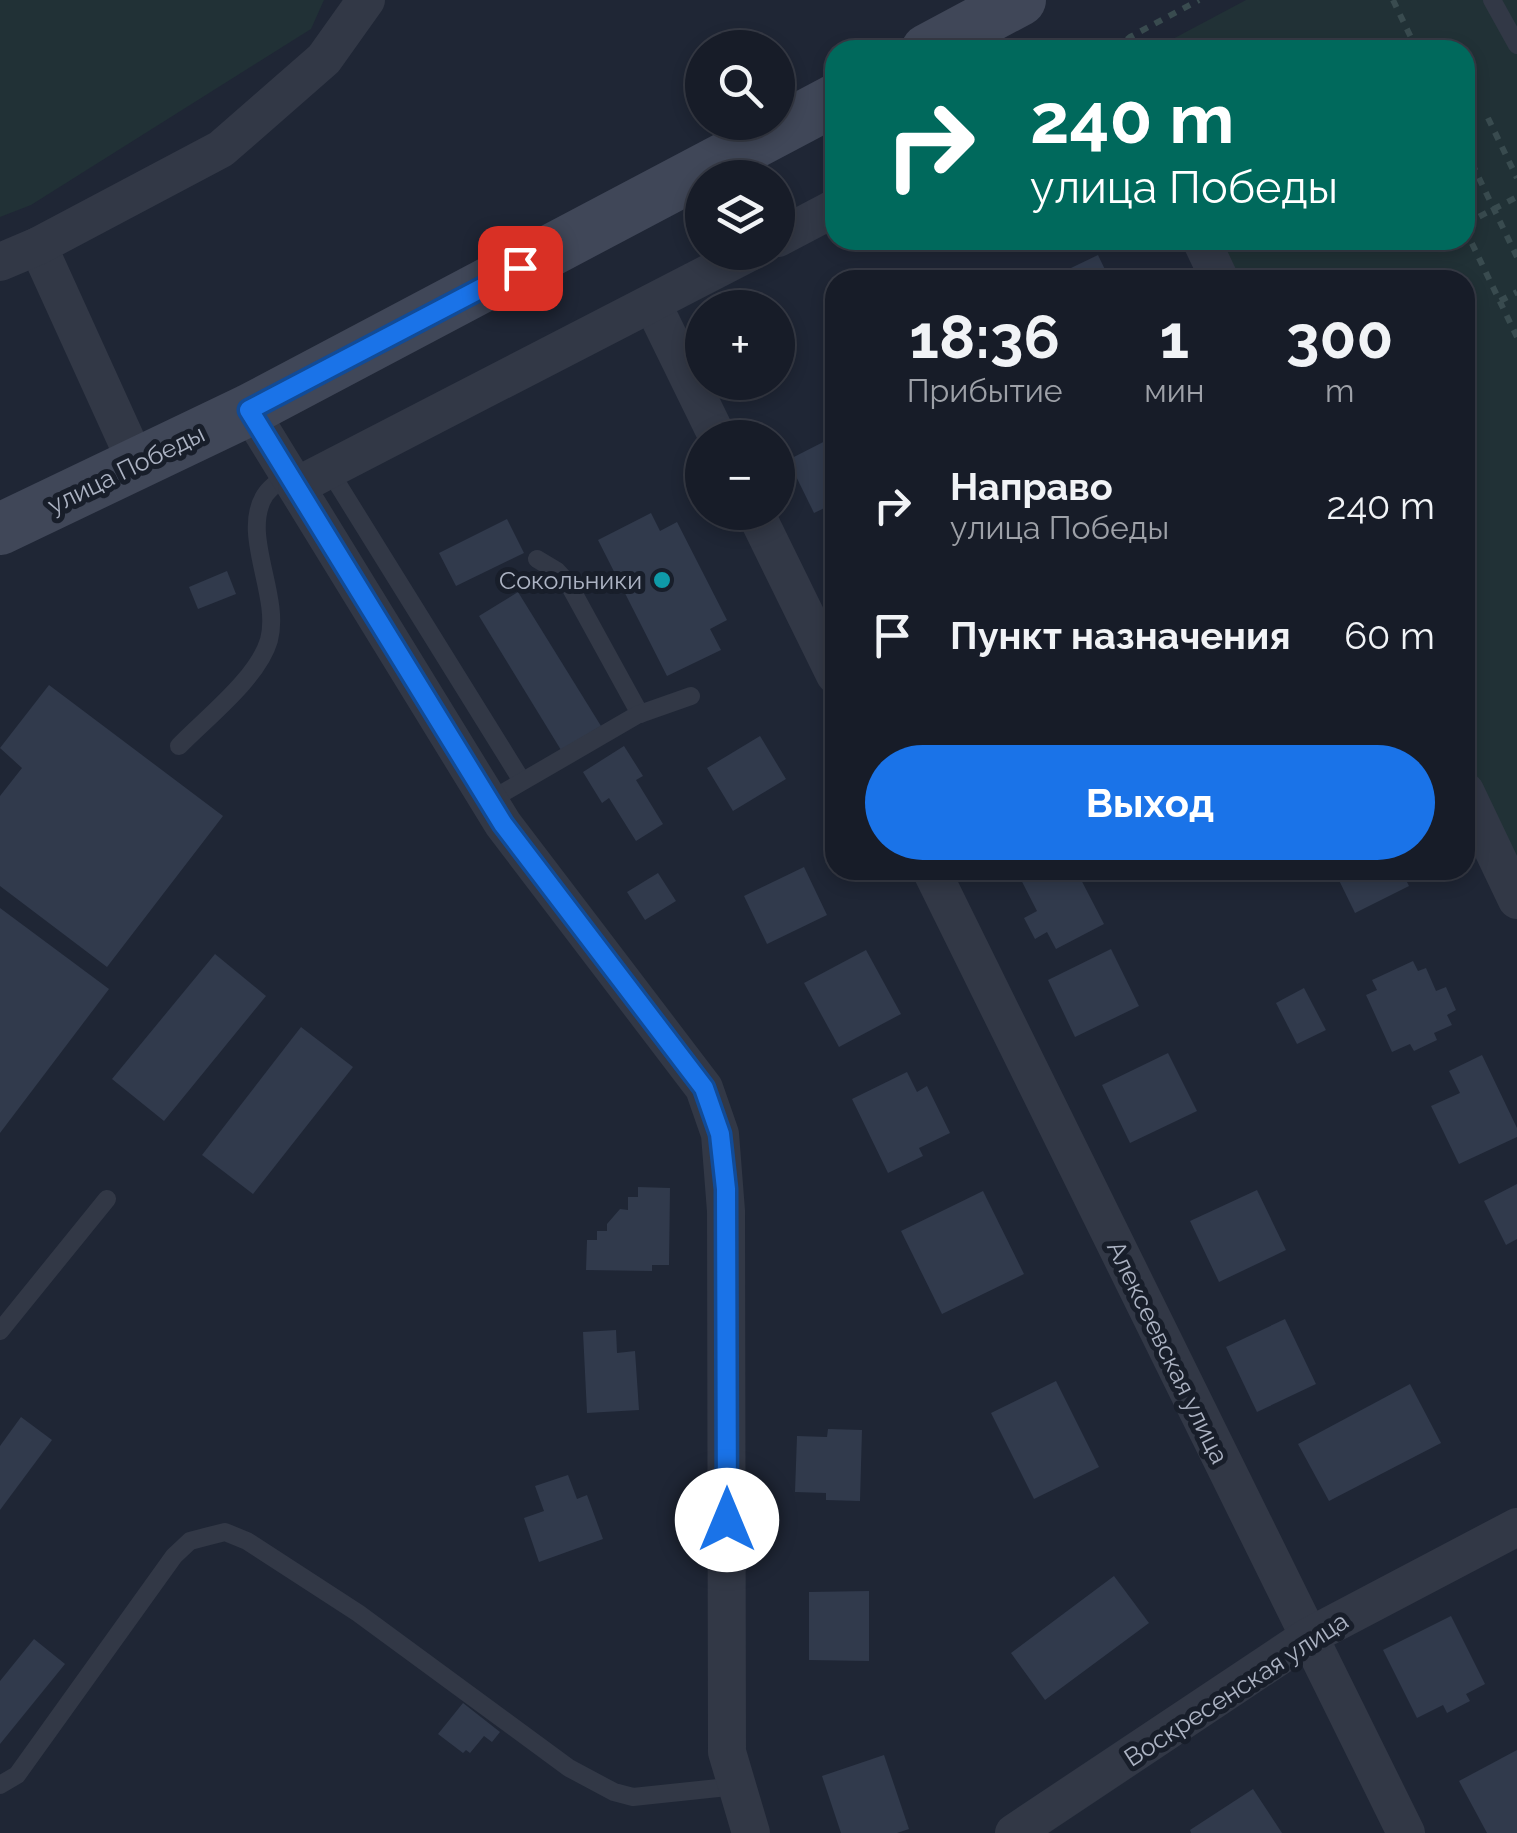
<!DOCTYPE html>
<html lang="ru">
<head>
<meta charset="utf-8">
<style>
  :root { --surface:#171c28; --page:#242934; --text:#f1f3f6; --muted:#9ea1a8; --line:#363a45; --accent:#1a73e8 }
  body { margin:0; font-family:Raleway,sans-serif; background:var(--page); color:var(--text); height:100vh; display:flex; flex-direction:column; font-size:38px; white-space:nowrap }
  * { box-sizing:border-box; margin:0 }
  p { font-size:32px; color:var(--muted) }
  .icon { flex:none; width:55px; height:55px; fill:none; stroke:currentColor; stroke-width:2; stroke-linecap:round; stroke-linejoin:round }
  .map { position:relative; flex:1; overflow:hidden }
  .panel { position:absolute; left:825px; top:270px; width:650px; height:610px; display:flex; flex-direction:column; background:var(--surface); border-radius:30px; box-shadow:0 5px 15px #0003,0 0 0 2px var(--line) }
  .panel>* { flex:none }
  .top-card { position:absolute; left:825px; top:40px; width:650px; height:210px; border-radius:30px; box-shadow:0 5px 15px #0003,0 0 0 2px var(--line); background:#00695c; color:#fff; overflow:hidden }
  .tools { position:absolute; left:685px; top:30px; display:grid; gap:20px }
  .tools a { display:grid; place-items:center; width:110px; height:110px; border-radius:50%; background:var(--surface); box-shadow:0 5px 15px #0003,0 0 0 2px var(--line); font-size:50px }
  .pin { position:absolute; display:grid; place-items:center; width:85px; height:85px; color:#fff; margin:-42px; border-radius:20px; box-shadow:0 5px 15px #0006 }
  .me { position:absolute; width:110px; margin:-55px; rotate:0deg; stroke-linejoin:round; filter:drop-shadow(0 0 8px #0008) }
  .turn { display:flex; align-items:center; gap:35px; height:210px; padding:0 40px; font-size:45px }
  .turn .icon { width:130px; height:130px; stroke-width:2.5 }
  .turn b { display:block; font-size:70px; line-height:85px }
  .eta { display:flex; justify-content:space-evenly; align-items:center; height:170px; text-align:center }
  .eta b { font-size:60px; font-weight:700; line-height:70px }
  .button { display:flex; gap:20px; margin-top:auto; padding:20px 40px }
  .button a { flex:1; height:115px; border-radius:60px; background:var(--accent); color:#fff; font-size:40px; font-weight:700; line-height:115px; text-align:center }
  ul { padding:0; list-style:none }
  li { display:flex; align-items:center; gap:30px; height:130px; padding:0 40px }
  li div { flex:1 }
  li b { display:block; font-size:38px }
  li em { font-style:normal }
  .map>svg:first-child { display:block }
</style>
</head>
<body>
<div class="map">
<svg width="1517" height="1833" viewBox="0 0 1517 1833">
  <rect width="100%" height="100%" fill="#1f2635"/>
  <g fill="#213136">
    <path d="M0,0H324L311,29L31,205L0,217Z"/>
    <path d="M1246,0H1517V866L1465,759V280H1233L1213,240H1465V50H1152Z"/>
  </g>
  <g fill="#313a4c">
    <path d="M1098,255L1110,280H1046Z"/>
    <path d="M835,436V503L814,513L788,460Z"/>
    <path d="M651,513L660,531L677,522L727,620L710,629L721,650L667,676L598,540Z"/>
    <path d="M507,519L524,553L456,586L439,553Z"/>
    <path d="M227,571L236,594L198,609L189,587Z"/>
    <path d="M518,592L601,726L561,750L479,616Z"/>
    <path d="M49,685L223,816L107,967L0,886V796L22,768L0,748Z"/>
    <path d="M760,736L786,779L733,811L707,768Z"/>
    <path d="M624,746L643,776L636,780L663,824L636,841L609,798L602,803L583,772Z"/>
    <path d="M804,867L827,915L767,944L744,896Z"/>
    <path d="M1016,870H1076L1104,924L1056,949L1047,932L1035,939L1024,918L1037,911Z"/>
    <path d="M1334,870H1401L1409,886L1355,913Z"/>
    <path d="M658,873L676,901L645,920L627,892Z"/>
    <path d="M0,908L109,989L0,1133Z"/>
    <path d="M1111,949L1139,1006L1075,1037L1048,980Z"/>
    <path d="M866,950L901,1014L839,1047L804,983Z"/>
    <path d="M215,954L266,996L164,1121L112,1079Z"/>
    <path d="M1413,961L1418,971L1426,968L1436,991L1446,987L1456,1010L1447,1015L1452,1025L1434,1033L1437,1040L1414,1051L1410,1044L1392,1052L1366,995L1377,990L1372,980Z"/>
    <path d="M1304,988L1326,1030L1297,1044L1276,1003Z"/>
    <path d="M301,1027L353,1067L253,1194L202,1155Z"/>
    <path d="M1168,1053L1197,1111L1130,1143L1102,1085Z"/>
    <path d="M1482,1055L1517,1128V1137L1459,1164L1431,1106L1460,1093L1449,1071Z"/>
    <path d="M907,1072L917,1092L927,1086L950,1133L919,1148L923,1156L888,1173L852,1099Z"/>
    <path d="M1517,1184V1239L1506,1245L1484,1201Z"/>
    <path d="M638,1187L670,1188L669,1265H652V1271L586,1270L587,1240H597V1231H607V1224L620,1209L628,1210V1197H638Z"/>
    <path d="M1257,1190L1286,1250L1219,1282L1190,1221Z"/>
    <path d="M983,1191L1024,1274L942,1314L901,1231Z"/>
    <path d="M1285,1319L1316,1384L1257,1412L1226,1347Z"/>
    <path d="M616,1330L617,1353L635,1351L639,1410L587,1413L583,1332Z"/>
    <path d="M1056,1381L1099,1467L1034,1499L991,1413Z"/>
    <path d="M1410,1384L1441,1443L1329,1501L1298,1444Z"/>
    <path d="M21,1417L52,1440L0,1510V1446Z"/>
    <path d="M828,1429L862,1430L860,1501L826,1500V1493L795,1492L797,1436L827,1437Z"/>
    <path d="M568,1475L577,1499L587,1495L603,1539L539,1562L524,1518L544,1511L535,1486Z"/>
    <path d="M1114,1576L1149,1623L1045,1700L1011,1653Z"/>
    <path d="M869,1591V1661L809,1660V1592Z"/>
    <path d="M1451,1616L1485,1684L1466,1694L1470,1701L1447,1713L1443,1705L1417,1718L1383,1650Z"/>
    <path d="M34,1639L65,1664L0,1744V1681Z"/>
    <path d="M463,1703L500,1732L492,1742L484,1736L470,1753L466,1750L463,1753L438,1734Z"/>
    <path d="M1517,1750V1833H1487L1459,1781Z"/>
    <path d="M884,1755L909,1829L897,1833H841L822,1776Z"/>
    <path d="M1253,1789L1282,1833H1191L1190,1830Z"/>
  </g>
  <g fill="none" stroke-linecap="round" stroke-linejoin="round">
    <g stroke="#394b4f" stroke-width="6" stroke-dasharray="8 8" stroke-linecap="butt">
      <path d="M1393,0L1417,50"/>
      <path d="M1115,50L1130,37L1199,0"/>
      <path d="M1488,118L1517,178"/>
      <path d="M1465,149L1517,257"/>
      <path d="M1465,224L1517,197"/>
      <path d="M1465,229L1517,337"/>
      <path d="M1500,301L1517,292"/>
    </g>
    <g stroke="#323846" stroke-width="18">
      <path d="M1492,0L1517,45"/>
      <path d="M329,470L522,781"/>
      <path d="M537,559L557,571L568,583L640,714"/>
      <path d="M179,746C206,718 258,678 269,640C281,595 240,534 265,495C271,486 281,480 288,474"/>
      <path d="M489,801L637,715L691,696"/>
      <path d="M0,1331L107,1199"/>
      <path d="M0,1785L17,1775L174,1556L190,1541L209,1536L225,1532L247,1541L358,1613L569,1768L614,1792L633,1797L737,1786"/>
    </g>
    <g stroke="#323846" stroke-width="38">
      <path d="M778,238L835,208"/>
      <path d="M1201,240L1220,280"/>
      <path d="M38,246L137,464"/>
      <path d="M0,262L38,246L221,149L324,59L366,0"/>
      <path d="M652,303L718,438"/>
      <path d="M249,410L503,824L704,1088L720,1134L726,1211L727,1752L751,1833"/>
      <path d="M297,486L750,252"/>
      <path d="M755,512L835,675"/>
      <path d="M1465,791L1517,900"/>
      <path d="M931,870L1406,1833"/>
      <path d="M1014,1833L1308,1637L1517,1527"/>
    </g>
    <g stroke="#404758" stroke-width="52">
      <path d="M927,50L1020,0"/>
      <path d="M0,529L249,410L835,100"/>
    </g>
  </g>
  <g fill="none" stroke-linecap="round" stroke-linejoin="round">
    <g stroke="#114b97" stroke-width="25">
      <path id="route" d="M520,268L249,410L503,824L704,1088L720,1134L726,1189L727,1520"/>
    </g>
    <use href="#route" stroke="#1a73e8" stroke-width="18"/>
  </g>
  <circle fill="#0f9aa8" stroke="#181e2a" stroke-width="4" cx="662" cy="580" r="10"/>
  <g text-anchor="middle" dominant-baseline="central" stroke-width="10" stroke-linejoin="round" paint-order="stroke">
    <g font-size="25" fill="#acb3c3" stroke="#181e2a">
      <text transform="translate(126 469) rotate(-26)">улица Победы</text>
      <text transform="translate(1168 1352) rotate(64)">Алексеевская улица</text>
      <text transform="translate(1236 1689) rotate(-33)">Воскресенская улица</text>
    </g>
    <g font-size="25" fill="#acb3c3" stroke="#181e2a" text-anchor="end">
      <text x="642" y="580">Сокольники</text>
    </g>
  </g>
</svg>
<div class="tools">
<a><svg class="icon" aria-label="search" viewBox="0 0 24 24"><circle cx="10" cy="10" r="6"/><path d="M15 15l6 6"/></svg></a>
<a><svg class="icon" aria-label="layers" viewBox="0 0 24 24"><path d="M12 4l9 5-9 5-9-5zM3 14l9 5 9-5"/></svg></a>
<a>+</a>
<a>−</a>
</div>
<div class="pin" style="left:520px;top:268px;background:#d93025"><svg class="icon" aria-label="arrive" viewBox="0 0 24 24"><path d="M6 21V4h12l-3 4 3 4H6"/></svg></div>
<svg class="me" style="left:727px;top:1520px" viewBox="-20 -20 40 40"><circle r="19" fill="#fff"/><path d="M0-13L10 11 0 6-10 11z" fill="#1a73e8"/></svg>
<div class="top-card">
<div class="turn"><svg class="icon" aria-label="right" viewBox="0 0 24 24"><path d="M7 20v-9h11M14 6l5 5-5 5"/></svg><div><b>240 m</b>улица Победы</div></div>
</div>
<section class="panel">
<div class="eta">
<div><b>18:36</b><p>Прибытие</p></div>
<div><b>1</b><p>мин</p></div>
<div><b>300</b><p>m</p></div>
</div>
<ul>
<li><svg class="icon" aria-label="right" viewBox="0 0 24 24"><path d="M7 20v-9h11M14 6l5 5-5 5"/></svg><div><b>Направо</b><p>улица Победы</p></div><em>240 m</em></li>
<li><svg class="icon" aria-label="arrive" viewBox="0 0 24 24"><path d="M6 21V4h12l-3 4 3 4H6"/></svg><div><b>Пункт назначения</b></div><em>60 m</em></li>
</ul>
<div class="button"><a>Выход</a></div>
</section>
</div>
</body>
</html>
